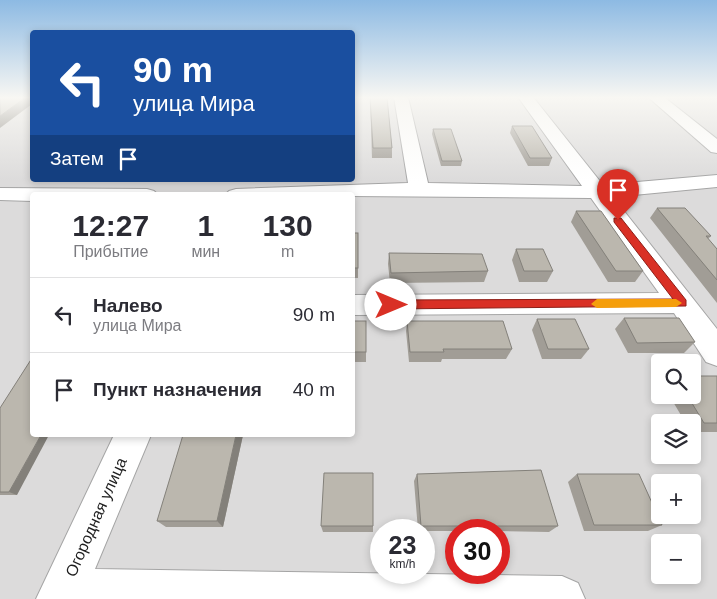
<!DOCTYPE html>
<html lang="ru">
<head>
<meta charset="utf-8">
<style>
  :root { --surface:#fff; --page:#f2f2f3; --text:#2b2b33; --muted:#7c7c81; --line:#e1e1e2 }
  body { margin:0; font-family:Helvetica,sans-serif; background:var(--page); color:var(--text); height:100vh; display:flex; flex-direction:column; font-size:19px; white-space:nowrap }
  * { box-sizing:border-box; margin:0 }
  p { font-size:16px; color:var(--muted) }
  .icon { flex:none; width:28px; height:28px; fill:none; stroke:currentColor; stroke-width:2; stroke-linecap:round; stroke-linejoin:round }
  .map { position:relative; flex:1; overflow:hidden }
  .side { position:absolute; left:30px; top:192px; width:325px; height:245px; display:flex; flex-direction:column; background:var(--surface); border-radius:5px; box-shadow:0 2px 8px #0003 }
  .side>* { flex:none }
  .banner { position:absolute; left:30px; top:30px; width:325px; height:152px; border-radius:5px; box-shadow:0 2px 8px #0003; background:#1a4fa0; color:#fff; overflow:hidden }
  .fabs { position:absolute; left:651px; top:354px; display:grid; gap:10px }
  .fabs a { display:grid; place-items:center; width:50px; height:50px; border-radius:5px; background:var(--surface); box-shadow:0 2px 8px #0003; font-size:25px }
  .speed { position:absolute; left:370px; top:519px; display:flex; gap:10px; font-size:25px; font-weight:700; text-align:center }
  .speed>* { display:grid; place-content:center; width:65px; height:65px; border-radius:50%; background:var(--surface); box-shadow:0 2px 8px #0003; line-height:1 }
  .speed small { font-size:12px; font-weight:400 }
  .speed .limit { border:8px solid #d22; background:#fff; color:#111 }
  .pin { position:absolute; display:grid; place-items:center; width:42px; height:42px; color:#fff; margin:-51px -21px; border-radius:50% 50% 50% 0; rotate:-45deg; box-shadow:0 0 5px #0007 }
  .pin .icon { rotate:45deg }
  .me { position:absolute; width:55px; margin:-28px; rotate:90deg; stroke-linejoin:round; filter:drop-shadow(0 0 4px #0008) }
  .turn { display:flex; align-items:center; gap:18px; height:105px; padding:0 20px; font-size:22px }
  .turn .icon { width:65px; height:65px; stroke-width:2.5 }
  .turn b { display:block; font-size:35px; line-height:42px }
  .then { display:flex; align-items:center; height:48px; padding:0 20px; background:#0003; gap:10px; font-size:19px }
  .eta { display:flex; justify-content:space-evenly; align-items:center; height:85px; text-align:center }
  .eta b { font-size:30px; font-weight:700; line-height:35px }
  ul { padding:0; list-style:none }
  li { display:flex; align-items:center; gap:15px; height:75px; padding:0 20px; border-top:1px solid var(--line) }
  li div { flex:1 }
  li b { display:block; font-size:19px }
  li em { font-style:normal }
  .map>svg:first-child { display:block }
</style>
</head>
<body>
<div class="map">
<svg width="717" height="599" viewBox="0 0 717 599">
  <rect width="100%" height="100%" fill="#efeee4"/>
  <path fill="#dcdbdb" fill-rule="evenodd" d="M0,97H32V180H352L353,97H717V599H0ZM32,195H352V435H32ZM660,362H692V395H660ZM660,422H692V455H660ZM660,482H692V515H660ZM381,530H424V572H381ZM456,530H499V572H456ZM660,542H692V575H660Z"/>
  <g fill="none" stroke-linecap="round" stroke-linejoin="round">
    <g stroke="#a5a5a5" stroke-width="2">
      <g id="minor">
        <path d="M394,97H408L428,183L582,186L518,97H533L603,185L717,175V187L613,197L717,329V366L706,362L674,313L352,315V295L659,293L591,198L225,195L229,191L236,189L408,183Z"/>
        <path d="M648,97H664L717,139V153L711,152Z"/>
        <path d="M0,188L147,189L154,191L158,195H32V201L0,200Z"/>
        <path d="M114,435H151L95,569L562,576L578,583L585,599H36Z"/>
      </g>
    </g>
    <use href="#minor" fill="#fff" fill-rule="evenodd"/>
  </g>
  <g fill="#a19d96">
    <path d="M370,97H387L392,148V158H372Z"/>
    <path d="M512,126L552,158L549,166H528L510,133Z"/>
    <path d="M433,129L462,161L461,166H441L432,134Z"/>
    <path d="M657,208L711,236L708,239L717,249V303L650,218Z"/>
    <path d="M576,211L643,271L635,282H608L571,222Z"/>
    <rect x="352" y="233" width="6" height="45"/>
    <path d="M516,249L553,271L547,282H519L512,260Z"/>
    <path d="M389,253L488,271L484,282L390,283L388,264Z"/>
    <path d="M624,318L695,342L684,353H628L615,329Z"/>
    <path d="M537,319L589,349L581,359H542L532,330Z"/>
    <path d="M352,321L366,352V362H352Z"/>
    <path d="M407,321L512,349L506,359H442L441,362H409L406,331Z"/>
    <path d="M717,376V432H692V422H685L669,395H692Z"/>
    <path d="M0,408L17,495H0Z"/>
    <path d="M243,435L223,527H166L157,521Z"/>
    <path d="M417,474L558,526L549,532L499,531V530H456V531H424V530H418L414,481Z"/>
    <path d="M577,474L662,525L648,531H584L568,482Z"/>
    <path d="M321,526H373V532H323Z"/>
  </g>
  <g fill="#83807a">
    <path d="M26,97H32V104L0,128V116Z"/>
    <path d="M41,435H49L17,495L9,492Z"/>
    <path d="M236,435H243L223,527L217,521Z"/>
  </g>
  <g fill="#bbb7ae" stroke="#83807a">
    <path d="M0,97H26L0,116Z"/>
    <path d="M370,97H387L392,148H373Z"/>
    <path d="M512,126H532L552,158H530Z"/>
    <path d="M433,129H451L462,161H442Z"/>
    <path d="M657,208H685L711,236H706L717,249V280Z"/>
    <path d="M576,211H601L643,271H616Z"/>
    <rect x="352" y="233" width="6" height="35"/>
    <path d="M516,249H543L553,271H524Z"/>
    <path d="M389,253L482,254L488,271L391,273Z"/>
    <path d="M624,318H679L695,342L637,343Z"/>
    <path d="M537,319H575L589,349H548Z"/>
    <rect x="352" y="321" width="14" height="31"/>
    <path d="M407,321H503L512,349H443L444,352H410Z"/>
    <path d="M32,358V435H41L9,492H0V408Z"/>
    <path d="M692,376H717V423H704L687,395H692Z"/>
    <path d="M183,435H236L217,521H157Z"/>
    <path d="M541,470L558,526H421L417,474Z"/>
    <path d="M324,473H373V526H321Z"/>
    <path d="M577,474H639L662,525H594Z"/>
  </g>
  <linearGradient id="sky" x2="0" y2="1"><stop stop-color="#8dbae3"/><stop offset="0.54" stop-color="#f8f7f3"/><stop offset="1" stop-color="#f8f7f3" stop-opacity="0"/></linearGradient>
  <rect width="717" height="181" fill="url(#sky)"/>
  <path fill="#d93025" stroke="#8d1f18" d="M614,218H621L686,300V306L391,309L385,305L391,300L673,299L614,222Z"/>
  <path fill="#f59e0b" d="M597,299H676L682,303L676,307L597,308L591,304Z"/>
  <g text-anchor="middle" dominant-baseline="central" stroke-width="4.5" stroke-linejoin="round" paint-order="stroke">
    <g font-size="16" fill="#1e1e1e" stroke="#fff">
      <text transform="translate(96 517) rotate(-66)">Огородная улица</text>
    </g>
  </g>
</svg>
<div class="fabs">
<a><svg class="icon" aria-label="search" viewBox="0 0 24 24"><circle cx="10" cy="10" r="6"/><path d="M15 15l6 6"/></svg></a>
<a><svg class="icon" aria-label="layers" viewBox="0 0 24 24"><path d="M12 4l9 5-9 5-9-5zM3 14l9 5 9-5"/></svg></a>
<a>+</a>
<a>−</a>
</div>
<div class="speed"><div>23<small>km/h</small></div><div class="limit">30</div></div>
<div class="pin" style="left:618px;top:220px;background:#d93025"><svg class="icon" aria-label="arrive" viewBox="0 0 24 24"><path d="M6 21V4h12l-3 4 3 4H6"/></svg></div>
<svg class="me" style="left:391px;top:305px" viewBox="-20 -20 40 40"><circle r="19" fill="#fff"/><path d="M0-13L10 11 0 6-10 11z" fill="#d93025"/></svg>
<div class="banner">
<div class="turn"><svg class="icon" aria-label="left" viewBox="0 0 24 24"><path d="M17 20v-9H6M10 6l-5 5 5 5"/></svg><div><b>90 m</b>улица Мира</div></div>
<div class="then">Затем<svg class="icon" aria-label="arrive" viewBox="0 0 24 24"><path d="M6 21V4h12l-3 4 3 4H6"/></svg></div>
</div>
<section class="side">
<div class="eta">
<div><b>12:27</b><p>Прибытие</p></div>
<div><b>1</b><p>мин</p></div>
<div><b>130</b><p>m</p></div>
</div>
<ul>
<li><svg class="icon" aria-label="left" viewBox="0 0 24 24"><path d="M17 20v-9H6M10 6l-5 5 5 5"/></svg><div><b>Налево</b><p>улица Мира</p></div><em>90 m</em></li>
<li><svg class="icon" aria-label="arrive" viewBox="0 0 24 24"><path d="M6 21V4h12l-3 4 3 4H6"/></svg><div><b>Пункт назначения</b></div><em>40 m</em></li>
</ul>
</section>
</div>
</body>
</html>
